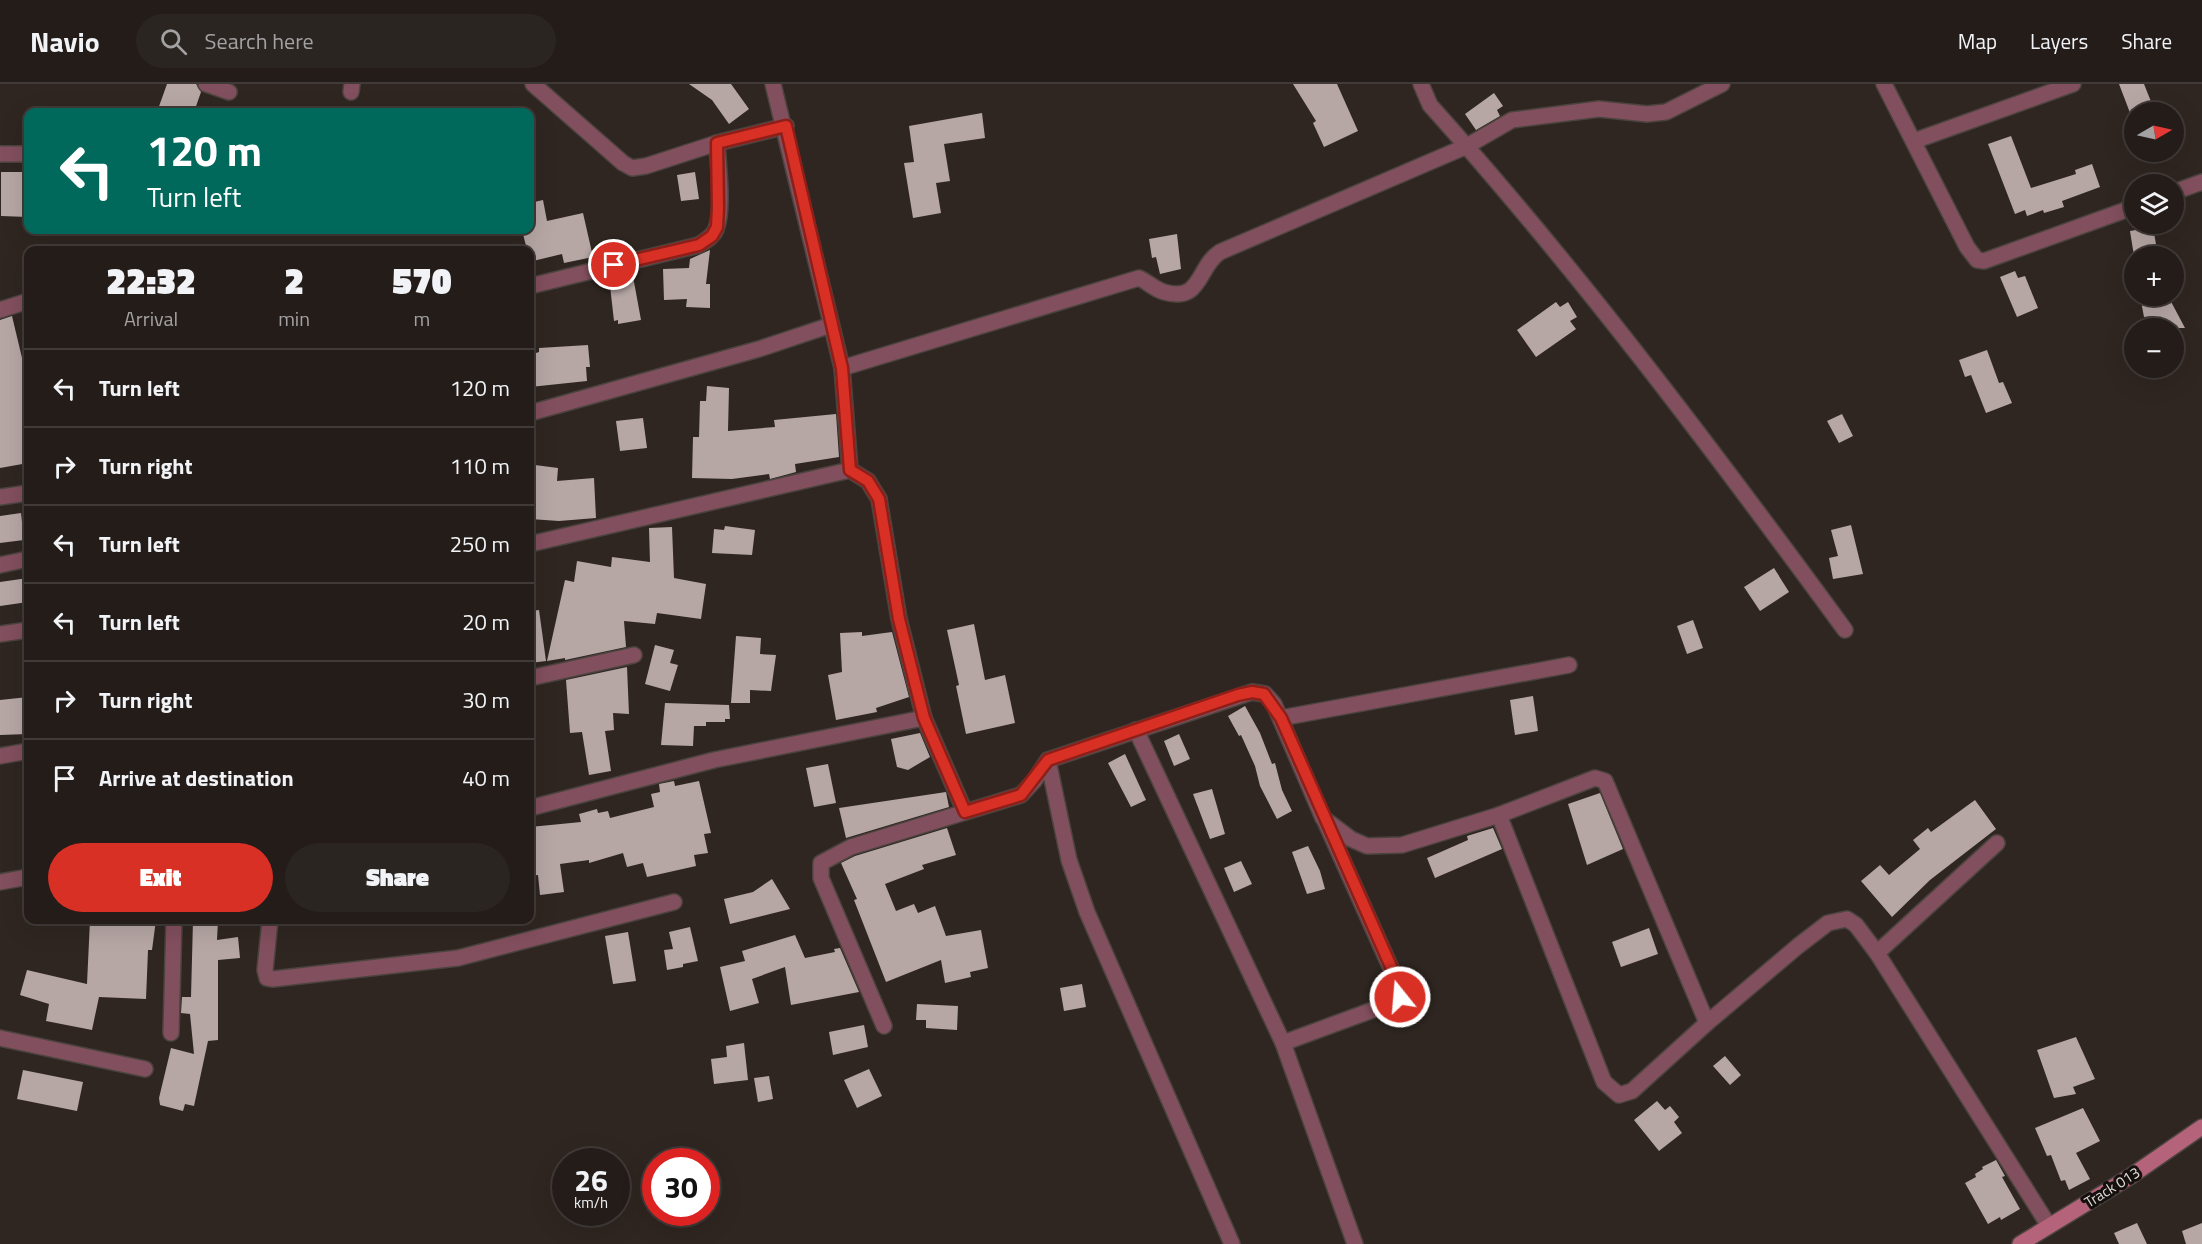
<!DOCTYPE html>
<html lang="en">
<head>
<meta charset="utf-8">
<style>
  :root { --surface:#231c19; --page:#2b2522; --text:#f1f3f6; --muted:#a3a1a2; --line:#403a38; --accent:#d93025 }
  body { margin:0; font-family:"Titillium Web",sans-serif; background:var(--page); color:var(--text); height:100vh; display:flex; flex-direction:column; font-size:22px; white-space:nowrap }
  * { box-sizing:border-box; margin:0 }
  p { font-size:20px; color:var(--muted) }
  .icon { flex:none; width:33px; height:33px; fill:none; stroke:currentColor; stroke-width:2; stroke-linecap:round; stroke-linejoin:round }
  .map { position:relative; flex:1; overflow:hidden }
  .side { position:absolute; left:24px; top:162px; width:510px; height:678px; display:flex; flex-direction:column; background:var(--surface); border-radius:12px; box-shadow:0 6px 24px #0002,0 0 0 2px var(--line) }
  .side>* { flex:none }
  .banner { position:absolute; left:24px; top:24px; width:510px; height:126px; border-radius:12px; box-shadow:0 6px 24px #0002,0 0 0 2px var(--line); background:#00695c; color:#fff; overflow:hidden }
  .needle { width:39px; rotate:81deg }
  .controls { position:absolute; left:2124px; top:18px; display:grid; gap:12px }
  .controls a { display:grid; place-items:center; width:60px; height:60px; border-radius:50%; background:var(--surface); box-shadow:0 6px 24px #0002,0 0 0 2px var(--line); font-size:30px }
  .speed { position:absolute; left:552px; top:1064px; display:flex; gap:12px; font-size:30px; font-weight:700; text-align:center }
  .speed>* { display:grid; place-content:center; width:78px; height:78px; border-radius:50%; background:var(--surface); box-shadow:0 6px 24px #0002,0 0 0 2px var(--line); line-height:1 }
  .speed small { font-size:15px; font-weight:400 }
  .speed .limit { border:9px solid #d22; background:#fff; color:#111 }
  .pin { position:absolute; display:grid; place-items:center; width:51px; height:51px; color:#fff; margin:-26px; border:3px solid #fff; border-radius:50%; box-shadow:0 2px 6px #0007 }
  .me { position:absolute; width:66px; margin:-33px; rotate:343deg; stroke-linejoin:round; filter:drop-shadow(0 0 4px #0008) }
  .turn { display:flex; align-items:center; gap:21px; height:126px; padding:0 24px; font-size:27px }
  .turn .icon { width:78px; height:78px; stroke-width:2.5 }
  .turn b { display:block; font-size:42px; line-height:51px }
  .eta { display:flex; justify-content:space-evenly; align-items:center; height:102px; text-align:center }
  .eta b { font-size:36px; font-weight:800; line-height:42px }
  .button { display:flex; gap:12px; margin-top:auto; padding:12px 24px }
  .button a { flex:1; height:69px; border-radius:36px; background:var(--accent); color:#fff; font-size:24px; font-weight:800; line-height:69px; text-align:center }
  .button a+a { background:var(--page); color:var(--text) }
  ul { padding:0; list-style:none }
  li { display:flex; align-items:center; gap:18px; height:78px; padding:0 24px; border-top:2px solid var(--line) }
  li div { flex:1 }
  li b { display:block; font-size:22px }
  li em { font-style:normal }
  header { display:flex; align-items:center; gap:36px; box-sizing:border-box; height:84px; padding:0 30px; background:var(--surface); border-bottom:2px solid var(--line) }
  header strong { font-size:28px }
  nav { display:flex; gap:33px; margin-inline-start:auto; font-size:21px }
  .search { width:420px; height:54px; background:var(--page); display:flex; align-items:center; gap:15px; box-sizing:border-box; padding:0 21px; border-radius:33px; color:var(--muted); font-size:22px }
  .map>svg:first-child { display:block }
</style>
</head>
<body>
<header>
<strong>Navio</strong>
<div class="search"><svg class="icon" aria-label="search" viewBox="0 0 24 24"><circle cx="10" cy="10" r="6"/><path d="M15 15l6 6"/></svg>Search here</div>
<nav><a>Map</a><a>Layers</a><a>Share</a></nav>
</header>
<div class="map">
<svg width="2202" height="1160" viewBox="0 0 2202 1160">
  <rect width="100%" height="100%" fill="#2f2621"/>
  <g fill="#b6a7a5">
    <path d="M167,0H196L201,8L194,28H157Z"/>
    <path d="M689,0H731L749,25L729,40L712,16Z"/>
    <path d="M1293,0H1337L1358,47L1324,63L1313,39L1316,37Z"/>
    <path d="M2119,0H2144L2154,25L2134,28L2132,34Z"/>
    <path d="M1494,9L1503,22L1497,26L1500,32L1476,46L1465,30Z"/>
    <path d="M982,29L985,54L944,60L950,97L936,99L941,129L913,134L904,79L914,78L909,42Z"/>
    <path d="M2011,52L2031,104L2076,90L2075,86L2092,80L2100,103L2062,117L2064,123L2044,129L2043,126L2027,132L2025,126L2015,130L1988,60Z"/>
    <path d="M1,88H28V133L1,132Z"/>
    <path d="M695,88L699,115L681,117L677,91Z"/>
    <path d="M543,116L547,137L583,129L593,173L564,179L562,170L533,177L531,169L527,166L522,146H530V119Z"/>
    <path d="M2153,143L2158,172H2134L2130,147Z"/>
    <path d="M1177,150L1181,185L1160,190L1156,173L1152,174L1149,155Z"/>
    <path d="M710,166L706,200H710V224L686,223L687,215L664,216L663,185L689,184L690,175Z"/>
    <path d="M632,187L641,236L618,240V236L614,237L609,193Z"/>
    <path d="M2015,187L2018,194L2025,192L2038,224L2017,233L2000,193Z"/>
    <path d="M2140,212H2168L2185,244H2159L2153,232L2144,233Z"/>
    <path d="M1556,218L1560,223L1568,218L1577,233L1570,237L1576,245L1536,273L1517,246Z"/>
    <path d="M12,232L28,299V379L0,384V236Z"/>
    <path d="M588,261L590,283H586L587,297L530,303V271L539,268V264Z"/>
    <path d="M1987,266L1999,299L2003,298L2012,319L1986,329L1971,291L1965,293L1959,276Z"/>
    <path d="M707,302L729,304L728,347L775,343L774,336L836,330L839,373L795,380L796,388L770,395L769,390L732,395L692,394L693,353H699L700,317H706Z"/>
    <path d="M1842,330L1853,352L1839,359L1827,337Z"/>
    <path d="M643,334L647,364L620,367L616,337Z"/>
    <path d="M535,381L558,384L557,397L594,394L596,434L559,437L530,435V396H533Z"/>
    <path d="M21,429L24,456L0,459V432Z"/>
    <path d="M1851,441L1863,490L1833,495L1829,474L1838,472L1831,446Z"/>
    <path d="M725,442L755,446L752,471L712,469L714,445L724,446Z"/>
    <path d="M672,443L674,494L706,500L701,535L657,529L655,540L624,537L626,563L565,576V574L547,577L565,496L574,498L577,477L611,483L612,473L650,478L649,444Z"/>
    <path d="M1774,484L1789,508L1760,527L1744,503Z"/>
    <path d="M28,494V518L0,522V498Z"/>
    <path d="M539,526L546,577L530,579V527Z"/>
    <path d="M1693,536L1703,564L1687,570L1677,542Z"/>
    <path d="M974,540L985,596L1005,591L1015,639L966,650L956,602L959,601L947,546Z"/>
    <path d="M862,548V552L892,548L909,613L876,624L877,628L836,636L828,591L842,588L840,549Z"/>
    <path d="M736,552L761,554L760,570L776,571L771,607L750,606V619H731Z"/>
    <path d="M655,561L674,566L670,579L678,581L670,607L645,600Z"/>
    <path d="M627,583L629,630L613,629L614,646L605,647L611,687L589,691L582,648L570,649L566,596Z"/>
    <path d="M1533,612L1538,647L1515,651L1510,616Z"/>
    <path d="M28,613V650L0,651V616Z"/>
    <path d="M665,619L729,621L730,635H725V638H706V642H694L693,662L661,661Z"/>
    <path d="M1245,622L1260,649L1272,680L1275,679L1282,706L1292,727L1277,735L1260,702L1255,682L1241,651L1239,652L1228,632Z"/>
    <path d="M920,649L930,673L908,686L897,683L891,655Z"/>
    <path d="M1179,650L1190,675L1174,682L1164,657Z"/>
    <path d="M1125,670L1146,716L1131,723L1108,679Z"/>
    <path d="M828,680L836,719L814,723L806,684Z"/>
    <path d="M674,697L675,702L699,697L711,749L704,750L708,769L694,771L696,782L647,793L643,779L627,783L623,769L589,779V776L560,780L564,808L540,811L538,791L530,792V743L581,738L579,730L597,725L598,729L608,727L610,734L654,723L651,710L660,708L659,700Z"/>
    <path d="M1212,705L1225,750L1210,755L1193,710Z"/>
    <path d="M946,708L949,723L846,754L839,724Z"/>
    <path d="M1600,709L1623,765L1587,781L1568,720Z"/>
    <path d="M1975,716L1996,745L1930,796L1892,833L1861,797L1880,781L1889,791L1920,765L1913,756L1928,744L1931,748Z"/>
    <path d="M947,744L956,771L922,781L924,785L885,800L896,827L914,820L918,829L935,822L946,852L981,846L988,884L970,888L971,893L945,899L941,876L886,898L854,816L857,815L841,779L855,772Z"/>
    <path d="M1493,744L1502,765L1435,794L1427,774L1468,756L1467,752Z"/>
    <path d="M1308,762L1320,787L1325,805L1307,810L1292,768Z"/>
    <path d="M1241,777L1252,800L1234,808L1224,784Z"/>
    <path d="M772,795L790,825L730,840L724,815L753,808Z"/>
    <path d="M90,836H156L152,866H148L146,915L99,913L92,946L46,937L49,920L20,911L27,886L87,900Z"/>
    <path d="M193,836H218L217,856L238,853L240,874L218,876V956L208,957L194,1022L185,1020L183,1027L160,1021L159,1014L171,964L194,970L190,930L181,929L182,913H191Z"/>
    <path d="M690,843L698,877L683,880V883L667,886L664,866L673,865L669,848Z"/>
    <path d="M1649,844L1658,870L1621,883L1612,858Z"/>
    <path d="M628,848L636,897L613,900L605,852Z"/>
    <path d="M795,851L805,874L835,868L834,865L840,864L859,908L791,921L785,883L752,895L759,919L730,927L720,883L745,877L742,867Z"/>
    <path d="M1082,900L1086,923L1064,927L1060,904Z"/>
    <path d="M917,920L958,922L957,946L926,944V936H916Z"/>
    <path d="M864,941L868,963L833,971L829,948Z"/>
    <path d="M2076,953L2095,995L2073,1003L2076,1010L2054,1014L2037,966Z"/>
    <path d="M744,959L748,996L714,1000L711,975L727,973L726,962Z"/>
    <path d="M1725,972L1741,991L1730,1001L1713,982Z"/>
    <path d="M869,985L882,1012L857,1024L844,996Z"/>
    <path d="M23,986L83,998L77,1027L17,1015Z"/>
    <path d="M769,992L773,1015L758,1018L754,994Z"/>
    <path d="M1657,1017L1665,1026L1670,1022L1679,1033L1674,1038L1682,1049L1659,1067L1634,1036Z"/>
    <path d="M2083,1024L2100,1057L2076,1069L2090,1095L2069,1106L2065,1096L2061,1097L2051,1071L2047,1072L2035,1044Z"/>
    <path d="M1996,1076L2005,1092L2002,1093L2020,1125L2001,1136L2000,1133L1988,1140L1965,1099L1976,1093L1975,1090L1983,1085L1982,1083Z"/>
    <path d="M2137,1139L2147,1160H2119L2114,1149Z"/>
    <path d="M2202,1139V1160H2186L2182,1147Z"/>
  </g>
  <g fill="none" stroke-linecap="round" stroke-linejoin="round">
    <g stroke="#4b433e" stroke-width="18">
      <g id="street">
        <path d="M206,0L229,8"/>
        <path d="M533,0L623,79L632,84L646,82L717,59L786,42"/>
        <path d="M773,0L842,284L850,386"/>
        <path d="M1421,0L1430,21C1579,187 1713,366 1845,546"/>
        <path d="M1884,0L1967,163L1977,176L1984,177L2134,123"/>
        <path d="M351,8L352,0"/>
        <path d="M1914,57L2073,0"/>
        <path d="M0,70H28"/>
        <path d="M2174,108L2202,98"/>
        <path d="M530,202L699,161C706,156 713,153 716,145C724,125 718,81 717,59"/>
        <path d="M0,226L28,217"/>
        <path d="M842,284L1139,194C1148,198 1154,205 1164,208C1202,219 1197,183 1220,168L1467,62L1512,36L1599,25L1647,30L1666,28L1722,0"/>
        <path d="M530,329L759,265L831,241"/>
        <path d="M0,413L28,409"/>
        <path d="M530,460L850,386L868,397L879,415L899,535L924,634L965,728"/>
        <path d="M0,481L28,475"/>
        <path d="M0,550L28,546"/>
        <path d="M530,594L634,571"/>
        <path d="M1281,634L1569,581"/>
        <path d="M1136,646L1283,959L1355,1160"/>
        <path d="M0,672L28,667"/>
        <path d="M1048,676L1069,776L1087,828L1232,1160"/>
        <path d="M530,724L714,676L924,634"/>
        <path d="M1499,731L1604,998L1619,1011L1632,1007L1707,939L1798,862L1828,839L1847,835L1856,841L1877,869L2049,1142"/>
        <path d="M0,798L28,793"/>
        <path d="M270,836L265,886L267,894L273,895L458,874L674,818"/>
        <path d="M1877,869L1997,759"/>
        <path d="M884,942L821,794V779L851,763L1021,711L1034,697L1048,676L1252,608L1265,610L1274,620L1323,734L1351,755L1367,762L1402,761L1499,731L1595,694L1605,697L1707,939"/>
        <path d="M171,949L174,836"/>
        <path d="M0,954L145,985"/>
        <path d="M1283,959L1397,917L1402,909L1325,737"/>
      </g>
    </g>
    <g stroke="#4b433e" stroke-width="18">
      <path id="secondary" d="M2020,1160L2131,1092L2202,1043"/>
    </g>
    <use href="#street" stroke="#824f5e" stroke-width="15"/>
    <use href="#secondary" stroke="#b4637b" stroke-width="15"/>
  </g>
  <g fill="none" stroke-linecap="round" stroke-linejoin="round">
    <g stroke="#8d1f18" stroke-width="15">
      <path id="route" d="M614,181L699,161L712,152L717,143L718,124L717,59L786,42L842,284L850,386L868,397L879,415L899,535L924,634L965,728L1021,711L1048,676L1238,611L1252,608L1264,610L1281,634L1400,903V913"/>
    </g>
    <use href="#route" stroke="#d93025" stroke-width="10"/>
  </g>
  <g text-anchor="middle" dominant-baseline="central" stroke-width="6" stroke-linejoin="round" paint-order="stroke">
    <g font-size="15" fill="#e1dbd7" stroke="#14100e">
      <text transform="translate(2112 1103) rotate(-32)">Track 013</text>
    </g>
  </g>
</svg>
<div class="controls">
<a><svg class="needle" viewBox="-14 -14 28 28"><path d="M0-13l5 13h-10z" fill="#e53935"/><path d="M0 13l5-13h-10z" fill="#a3a1a2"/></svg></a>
<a><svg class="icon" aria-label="layers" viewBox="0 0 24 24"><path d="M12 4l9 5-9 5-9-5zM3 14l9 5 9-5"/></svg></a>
<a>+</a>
<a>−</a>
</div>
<div class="speed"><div>26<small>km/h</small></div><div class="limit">30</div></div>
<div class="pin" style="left:614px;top:181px;background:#d93025"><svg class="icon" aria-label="arrive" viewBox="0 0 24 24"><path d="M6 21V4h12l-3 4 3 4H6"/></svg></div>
<svg class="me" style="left:1400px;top:913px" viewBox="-20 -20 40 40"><circle r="17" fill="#d93025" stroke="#fff" stroke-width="3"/><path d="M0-11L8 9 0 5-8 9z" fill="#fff"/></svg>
<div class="banner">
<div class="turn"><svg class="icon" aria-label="left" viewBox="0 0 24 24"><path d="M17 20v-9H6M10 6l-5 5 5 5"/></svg><div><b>120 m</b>Turn left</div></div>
</div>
<section class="side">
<div class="eta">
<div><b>22:32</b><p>Arrival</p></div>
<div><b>2</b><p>min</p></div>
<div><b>570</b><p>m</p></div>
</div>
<ul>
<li><svg class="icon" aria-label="left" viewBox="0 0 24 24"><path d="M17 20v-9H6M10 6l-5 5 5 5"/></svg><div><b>Turn left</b></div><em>120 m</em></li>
<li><svg class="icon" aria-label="right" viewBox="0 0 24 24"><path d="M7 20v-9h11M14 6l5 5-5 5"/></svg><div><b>Turn right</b></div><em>110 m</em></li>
<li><svg class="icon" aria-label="left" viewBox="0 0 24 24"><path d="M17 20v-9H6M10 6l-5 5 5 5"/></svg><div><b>Turn left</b></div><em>250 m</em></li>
<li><svg class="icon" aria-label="left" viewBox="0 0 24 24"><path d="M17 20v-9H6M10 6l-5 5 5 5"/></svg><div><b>Turn left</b></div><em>20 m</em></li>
<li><svg class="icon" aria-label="right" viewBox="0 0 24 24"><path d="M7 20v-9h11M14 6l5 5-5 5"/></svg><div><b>Turn right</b></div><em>30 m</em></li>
<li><svg class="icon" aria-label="arrive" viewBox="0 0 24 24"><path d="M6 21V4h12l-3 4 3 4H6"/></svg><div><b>Arrive at destination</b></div><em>40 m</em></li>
</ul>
<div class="button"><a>Exit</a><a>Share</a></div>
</section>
</div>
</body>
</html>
